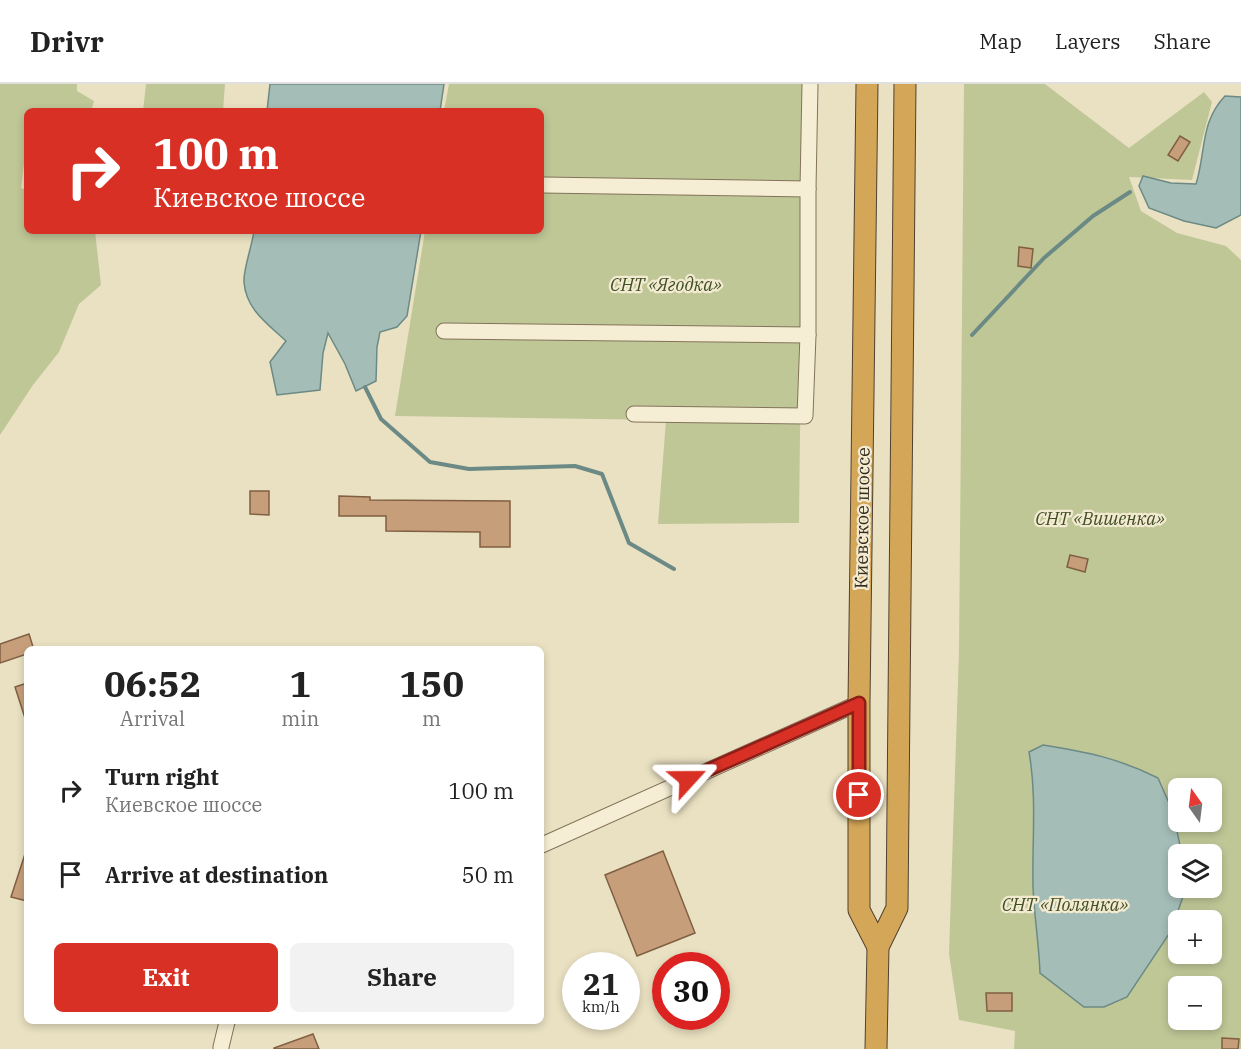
<!DOCTYPE html>
<html lang="en">
<head>
<meta charset="utf-8">
<style>
  :root { --surface:#fff; --page:#f2f2f2; --text:#222; --muted:#767676; --line:#e0e0e0; --accent:#d93025 }
  body { margin:0; font-family:"IBM Plex Serif",serif; background:var(--page); color:var(--text); height:100vh; display:flex; flex-direction:column; font-size:22px; white-space:nowrap }
  * { box-sizing:border-box; margin:0 }
  p { font-size:20px; color:var(--muted) }
  .icon { flex:none; width:33px; height:33px; fill:none; stroke:currentColor; stroke-width:2; stroke-linecap:round; stroke-linejoin:round }
  .map { position:relative; flex:1; overflow:hidden }
  .drawer { position:absolute; left:24px; top:562px; width:520px; height:378px; display:flex; flex-direction:column; background:var(--surface); border-radius:9px; box-shadow:0 3px 9px #0003 }
  .drawer>* { flex:none }
  .banner { position:absolute; left:24px; top:24px; width:520px; height:126px; border-radius:9px; box-shadow:0 3px 9px #0003; background:#d93025; color:#fff; overflow:hidden }
  .needle { width:39px; rotate:346deg }
  .fabs { position:absolute; left:1168px; top:694px; display:grid; gap:12px }
  .fabs a { display:grid; place-items:center; width:54px; height:54px; border-radius:9px; background:var(--surface); box-shadow:0 3px 9px #0003; font-size:30px }
  .speed { position:absolute; left:562px; top:868px; display:flex; gap:12px; font-size:30px; font-weight:700; text-align:center }
  .speed>* { display:grid; place-content:center; width:78px; height:78px; border-radius:50%; background:var(--surface); box-shadow:0 3px 9px #0003; line-height:1 }
  .speed small { font-size:15px; font-weight:400 }
  .speed .limit { border:9px solid #d22; background:#fff; color:#111 }
  .pin { position:absolute; display:grid; place-items:center; width:51px; height:51px; color:#fff; margin:-26px; border:3px solid #fff; border-radius:50%; box-shadow:0 2px 6px #0007 }
  .me { position:absolute; width:66px; margin:-33px; rotate:66deg; stroke-linejoin:round; filter:drop-shadow(0 0 4px #0008) }
  .turn { display:flex; align-items:center; gap:21px; height:126px; padding:0 30px; font-size:27px }
  .turn .icon { width:78px; height:78px; stroke-width:2.5 }
  .turn b { display:block; font-size:42px; line-height:51px }
  .eta { display:flex; justify-content:space-evenly; align-items:center; height:102px; text-align:center }
  .eta b { font-size:36px; font-weight:700; line-height:42px }
  .cta { display:flex; gap:12px; margin-top:auto; padding:12px 30px }
  .cta a { flex:1; height:69px; border-radius:9px; background:var(--accent); color:#fff; font-size:24px; font-weight:700; line-height:69px; text-align:center }
  .cta a+a { background:var(--page); color:var(--text) }
  ul { padding:0; list-style:none }
  li { display:flex; align-items:center; gap:18px; height:84px; padding:0 30px }
  li div { flex:1 }
  li b { display:block; font-size:22px }
  li em { font-style:normal }
  header { display:flex; align-items:center; gap:36px; box-sizing:border-box; height:84px; padding:0 30px; background:var(--surface); border-bottom:2px solid var(--line) }
  header strong { font-size:28px }
  nav { display:flex; gap:33px; margin-inline-start:auto; font-size:21px }
  .map>svg:first-child { display:block }
</style>
</head>
<body>
<header>
<strong>Drivr</strong>
<nav><a>Map</a><a>Layers</a><a>Share</a></nav>
</header>
<div class="map">
<svg width="1241" height="965" viewBox="0 0 1241 965">
  <rect width="100%" height="100%" fill="#eae1c2"/>
  <g fill="#bfc797" fill-rule="evenodd">
    <path d="M0,0H77V7L94,17L91,27H27V82L24,80L21,104L27,106V147H95L101,201L79,220L59,268L33,301L0,351Z"/>
    <path d="M146,0H225L223,27H143Z"/>
    <path d="M449,0H804L799,439L658,440L666,336L395,332L425,147H542V27H444Z"/>
    <path d="M964,0H1045L1129,64L1204,8L1212,18L1192,96L1129,93L1141,127L1177,149L1226,162L1241,176V965H1014L1015,947L959,936L949,870L959,567ZM1179,705H1212V738H1179ZM1179,771H1212V804H1179ZM1179,837H1212V870H1179ZM1179,903H1212V936H1179Z"/>
  </g>
  <g fill="#a4bdb7" stroke="#6c8a85" stroke-width="1.5">
    <path d="M270,0H444L440,27H267Z"/>
    <path d="M1225,12L1241,13V131L1216,144L1184,137L1149,124L1139,102L1143,92L1171,99L1196,100C1206,68 1200,38 1225,12Z"/>
    <path d="M254,147H421L407,232L397,243L380,248L377,263L376,297L356,307L345,280L328,249L323,269L320,306L277,311L270,278L286,257C268,240 246,226 244,198C243,186 252,162 254,147Z"/>
    <path d="M1043,661C1087,668 1118,674 1158,694L1173,728L1182,771H1179V804H1186L1171,847L1127,913L1104,923H1084L1040,889C1039,860 1034,831 1033,802C1032,757 1037,713 1029,668Z"/>
  </g>
  <g fill="none" stroke-linecap="round" stroke-linejoin="round">
    <g stroke="#6c8a85" stroke-width="4">
      <path d="M972,251L1044,174L1093,132L1130,108"/>
      <path d="M365,303L381,335L430,378L469,385L575,382L602,390L629,459L674,485"/>
    </g>
  </g>
  <g fill="#c69f7a" stroke="#805f42" stroke-width="1.5">
    <path d="M1180,52L1190,58L1178,77L1168,71Z"/>
    <path d="M1019,163L1033,165L1031,184L1018,182Z"/>
    <path d="M250,407H269V431L250,430Z"/>
    <path d="M339,412L370,413V416L510,417V463H480V448L386,447V432H339Z"/>
    <path d="M1070,471L1088,475L1085,488L1067,483Z"/>
    <path d="M29,550L34,566H27V570L0,579V560Z"/>
    <path d="M27,599V634H25L15,603Z"/>
    <path d="M663,767L695,849L637,872L605,791Z"/>
    <path d="M25,770H27V817L11,813Z"/>
    <path d="M986,909H1012V927H987Z"/>
    <path d="M313,950L319,965H274V964Z"/>
    <path d="M1222,954L1239,955L1238,965H1222Z"/>
  </g>
  <g fill="none" stroke-linecap="round" stroke-linejoin="round">
    <g stroke="#83735b" stroke-width="17">
      <g id="minor">
        <path d="M542,101L808,105L810,0"/>
        <path d="M444,247L808,251V105"/>
        <path d="M634,330L805,332L808,251"/>
        <path d="M542,761L859,619"/>
        <path d="M221,963L227,938"/>
      </g>
    </g>
    <g stroke="#51412f" stroke-width="23">
      <g id="highway">
        <path d="M867,0L859,619V826L878,863"/>
        <path d="M876,965L878,863L897,824L905,0"/>
      </g>
    </g>
    <use href="#minor" stroke="#f6eed4" stroke-width="15"/>
    <use href="#highway" stroke="#d4a658" stroke-width="21"/>
  </g>
  <g fill="none" stroke-linecap="round" stroke-linejoin="round">
    <g stroke="#8d1f18" stroke-width="15">
      <path id="route" d="M688,695L859,619V711"/>
    </g>
    <use href="#route" stroke="#d93025" stroke-width="10"/>
  </g>
  <g text-anchor="middle" dominant-baseline="central" stroke-width="4.5" stroke-linejoin="round" paint-order="stroke">
    <g font-size="18" font-style="italic" fill="#424f26" stroke="#f2ebd1">
      <text x="666" y="200">СНТ «Ягодка»</text>
      <text x="1100" y="434">СНТ «Вишенка»</text>
      <text x="1065" y="820">СНТ «Полянка»</text>
    </g>
    <g font-size="18" fill="#342a1e" stroke="#f2ebd1">
      <text transform="translate(862 434) rotate(-89)">Киевское шоссе</text>
    </g>
  </g>
</svg>
<div class="fabs">
<a><svg class="needle" viewBox="-14 -14 28 28"><path d="M0-13l5 13h-10z" fill="#e53935"/><path d="M0 13l5-13h-10z" fill="#767676"/></svg></a>
<a><svg class="icon" aria-label="layers" viewBox="0 0 24 24"><path d="M12 4l9 5-9 5-9-5zM3 14l9 5 9-5"/></svg></a>
<a>+</a>
<a>−</a>
</div>
<div class="speed"><div>21<small>km/h</small></div><div class="limit">30</div></div>
<div class="pin" style="left:859px;top:711px;background:#d93025"><svg class="icon" aria-label="arrive" viewBox="0 0 24 24"><path d="M6 21V4h12l-3 4 3 4H6"/></svg></div>
<svg class="me" style="left:688px;top:695px" viewBox="-20 -20 40 40"><path d="M0-17L14 15 0 8-14 15z" fill="#d93025" stroke="#fff" stroke-width="4"/></svg>
<div class="banner">
<div class="turn"><svg class="icon" aria-label="right" viewBox="0 0 24 24"><path d="M7 20v-9h11M14 6l5 5-5 5"/></svg><div><b>100 m</b>Киевское шоссе</div></div>
</div>
<section class="drawer">
<div class="eta">
<div><b>06:52</b><p>Arrival</p></div>
<div><b>1</b><p>min</p></div>
<div><b>150</b><p>m</p></div>
</div>
<ul>
<li><svg class="icon" aria-label="right" viewBox="0 0 24 24"><path d="M7 20v-9h11M14 6l5 5-5 5"/></svg><div><b>Turn right</b><p>Киевское шоссе</p></div><em>100 m</em></li>
<li><svg class="icon" aria-label="arrive" viewBox="0 0 24 24"><path d="M6 21V4h12l-3 4 3 4H6"/></svg><div><b>Arrive at destination</b></div><em>50 m</em></li>
</ul>
<div class="cta"><a>Exit</a><a>Share</a></div>
</section>
</div>
</body>
</html>
